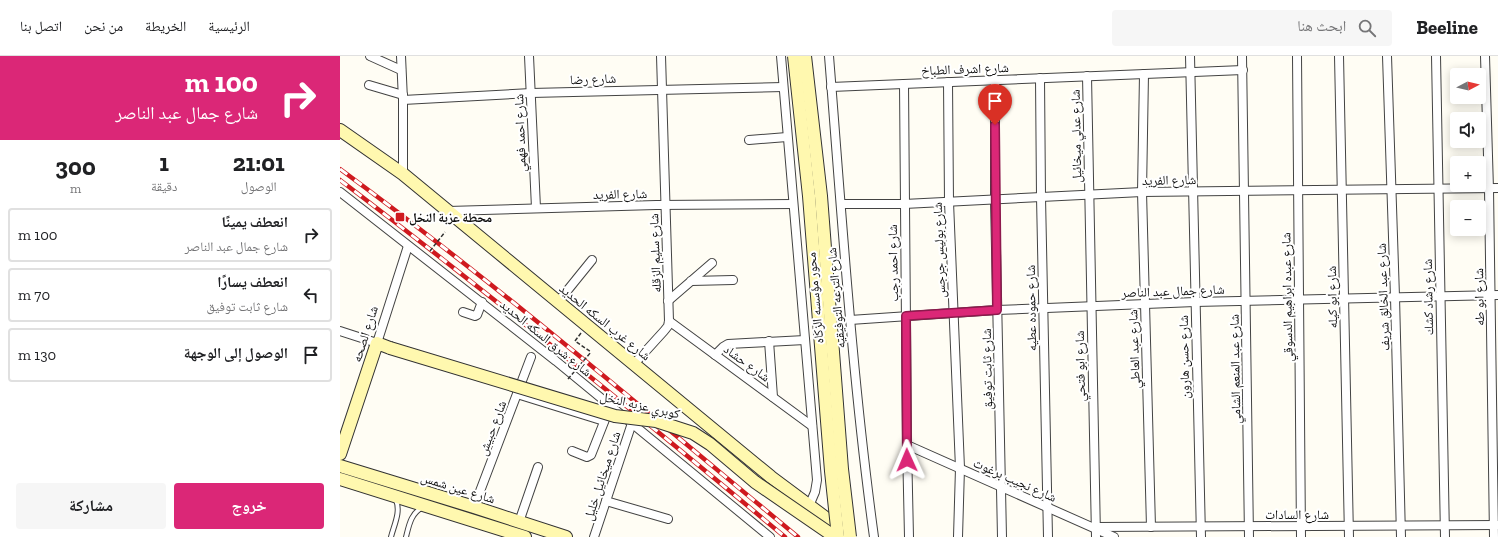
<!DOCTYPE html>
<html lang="ar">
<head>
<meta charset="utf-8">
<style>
  :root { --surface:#fff; --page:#f6f6f6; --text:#202124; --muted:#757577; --line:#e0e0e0; --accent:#db2777 }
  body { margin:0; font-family:"Zilla Slab","Noto Naskh Arabic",serif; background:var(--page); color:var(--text); direction:rtl; height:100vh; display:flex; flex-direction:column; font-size:15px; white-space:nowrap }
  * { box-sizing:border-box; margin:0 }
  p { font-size:13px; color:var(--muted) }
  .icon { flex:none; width:22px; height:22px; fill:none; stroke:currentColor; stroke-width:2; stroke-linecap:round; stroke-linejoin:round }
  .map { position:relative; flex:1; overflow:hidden; direction:ltr }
  .panel { display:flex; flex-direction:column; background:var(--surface); width:340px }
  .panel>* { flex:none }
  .guide { background:#db2777; color:#fff; overflow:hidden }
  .needle { width:26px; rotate:83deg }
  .buttons { position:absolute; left:1110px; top:12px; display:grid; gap:8px }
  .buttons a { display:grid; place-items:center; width:36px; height:36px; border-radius:4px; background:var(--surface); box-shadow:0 2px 10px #0003; font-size:20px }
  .pin { position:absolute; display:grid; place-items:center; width:34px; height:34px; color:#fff; margin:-41px -17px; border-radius:50% 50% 50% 0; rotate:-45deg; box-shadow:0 0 4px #0007 }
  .pin .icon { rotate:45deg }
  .me { position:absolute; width:44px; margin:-22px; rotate:359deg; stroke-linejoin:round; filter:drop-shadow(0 0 3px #0008) }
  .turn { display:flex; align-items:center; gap:14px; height:84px; padding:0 16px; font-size:18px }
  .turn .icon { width:52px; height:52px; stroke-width:2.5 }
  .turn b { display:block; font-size:28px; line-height:34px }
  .eta { display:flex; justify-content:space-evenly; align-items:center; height:68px; text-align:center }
  .eta b { font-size:24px; font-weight:700; line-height:28px }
  .primary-button { display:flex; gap:8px; margin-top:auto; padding:8px 16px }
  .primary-button a { flex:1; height:46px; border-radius:4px; background:var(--accent); color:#fff; font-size:16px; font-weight:700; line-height:46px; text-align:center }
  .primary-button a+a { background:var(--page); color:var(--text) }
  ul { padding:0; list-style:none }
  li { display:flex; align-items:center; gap:12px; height:54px; margin:0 8px 6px; padding:0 8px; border:2px solid var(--line); border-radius:4px }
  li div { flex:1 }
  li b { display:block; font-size:15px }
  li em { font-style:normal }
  header { display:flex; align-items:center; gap:24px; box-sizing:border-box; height:56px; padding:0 20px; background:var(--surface); border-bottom:1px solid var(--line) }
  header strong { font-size:19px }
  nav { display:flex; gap:22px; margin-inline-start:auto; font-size:14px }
  .search { width:280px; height:36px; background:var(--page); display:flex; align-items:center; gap:10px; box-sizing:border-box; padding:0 14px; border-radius:4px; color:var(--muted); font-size:15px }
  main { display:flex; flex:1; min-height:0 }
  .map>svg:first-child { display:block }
</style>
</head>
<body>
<header>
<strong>Beeline</strong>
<div class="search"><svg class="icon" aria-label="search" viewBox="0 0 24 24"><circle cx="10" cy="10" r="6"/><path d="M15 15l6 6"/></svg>ابحث هنا</div>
<nav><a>الرئيسية</a><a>الخريطة</a><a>من نحن</a><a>اتصل بنا</a></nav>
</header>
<main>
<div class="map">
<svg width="1158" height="481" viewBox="0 0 1158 481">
  <rect width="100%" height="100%" fill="#fffdf4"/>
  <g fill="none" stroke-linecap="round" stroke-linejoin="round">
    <g stroke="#434343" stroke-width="6">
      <g id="lane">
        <path d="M51,481C54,469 61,456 56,444"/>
        <path d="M66,481C69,469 71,457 83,451"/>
      </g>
    </g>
    <g stroke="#434343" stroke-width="10">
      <g id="street">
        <path d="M30,0L61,14"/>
        <path d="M61,0L63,44V118"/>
        <path d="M189,0L196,152"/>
        <path d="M441,0L477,424L475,436L469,450"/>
        <path d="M489,0C502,161 512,321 534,481"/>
        <path d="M850,0L861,481"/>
        <path d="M902,0L909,481"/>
        <path d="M957,0L961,481"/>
        <path d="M999,0L1009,481"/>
        <path d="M1047,0L1055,241L1061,481"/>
        <path d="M1096,0L1105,481"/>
        <path d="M1145,0L1149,133L1154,481"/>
        <path d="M804,18L802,136L811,471"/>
        <path d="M747,20L756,481"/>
        <path d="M700,22L701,141L708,481"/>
        <path d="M655,24V144L662,481"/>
        <path d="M608,26L609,146L620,412L618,481"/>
        <path d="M564,28L567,389L569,481"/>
        <path d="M29,29L63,39"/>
        <path d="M491,31L903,14"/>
        <path d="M63,44L191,37L443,31"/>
        <path d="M409,84L447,81"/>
        <path d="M0,136L216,305L430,481"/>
        <path d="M501,148H564L802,136L1158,132"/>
        <path d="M108,155L316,149L453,148"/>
        <path d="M351,225L393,224"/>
        <path d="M328,245L372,207"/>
        <path d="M218,246L252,204"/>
        <path d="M123,256L135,260L137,259L142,246"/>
        <path d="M510,264L657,254L855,246L1158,239"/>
        <path d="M329,265L472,370"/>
        <path d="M0,275L37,287L68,190"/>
        <path d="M429,285L433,341"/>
        <path d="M375,299L383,291L388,288L465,284"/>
        <path d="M294,308L324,275L328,270L329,265L321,0"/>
        <path d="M177,338L264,365"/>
        <path d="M567,389L774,481"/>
        <path d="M232,395L247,401L251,399L266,361"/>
        <path d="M266,445L328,463"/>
        <path d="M134,451L191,301"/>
        <path d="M179,466L198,411"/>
        <path d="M755,471L1158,469"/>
        <path d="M254,481L292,367"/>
      </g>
    </g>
    <g stroke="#323232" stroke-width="14">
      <g id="secondary">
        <path d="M0,74L63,118L431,421L502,474"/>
        <path d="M0,398L37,287L50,292"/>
        <path d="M0,410L134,451L226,481"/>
        <path d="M0,423L185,481"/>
      </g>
    </g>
    <path stroke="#323232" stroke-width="1.5" stroke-dasharray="4 2" stroke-linecap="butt" d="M241,277L235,285L251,296"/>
    <use href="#lane" stroke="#fff" stroke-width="4"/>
    <use href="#street" stroke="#fff" stroke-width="8"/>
    <use href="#secondary" stroke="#fff8af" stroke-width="12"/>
    <g stroke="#cf1a1f" stroke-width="4.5">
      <g id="rail">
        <path d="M0,113C158,229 307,356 458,481"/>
        <path d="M0,124C151,239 299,359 445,481"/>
      </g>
    </g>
    <use href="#rail" stroke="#fff" stroke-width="3" stroke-dasharray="9" stroke-linecap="butt"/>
    <g stroke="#323232" stroke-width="14" stroke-linecap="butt">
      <g id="secondary-bridge">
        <path d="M454,0L469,140L491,415L498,481"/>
        <path d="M465,0L481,140L502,413L510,481"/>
        <path d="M50,292L275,360L316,365L353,377L370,388L415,426L495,481"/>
      </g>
    </g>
    <g stroke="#323232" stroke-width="1.5" stroke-dasharray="4 2" stroke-linecap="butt">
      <path d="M90,195L105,176"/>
      <path d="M228,323L251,296"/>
    </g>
    <use href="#secondary-bridge" stroke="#fff8af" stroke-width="12"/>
  </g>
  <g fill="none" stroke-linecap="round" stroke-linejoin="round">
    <g stroke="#8e194d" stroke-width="10">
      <path id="route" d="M567,404L566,260L657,254L655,69"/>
    </g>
    <use href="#route" stroke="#db2777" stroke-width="7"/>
  </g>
  <rect fill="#cf1a1f" stroke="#fff" stroke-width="1.5" x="55" y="156" width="10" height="10" rx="2"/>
  <g text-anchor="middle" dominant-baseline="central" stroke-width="4" stroke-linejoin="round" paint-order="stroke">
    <g font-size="13" fill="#101010" stroke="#fff">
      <text transform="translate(625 13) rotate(-2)">شارع اشرف الطباخ</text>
      <text transform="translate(253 23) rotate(-2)">شارع رضا</text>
      <text transform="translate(180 77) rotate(-92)">شارع احمد فهمي</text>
      <text transform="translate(736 80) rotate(-91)">شارع عدلي ميخائيل</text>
      <text transform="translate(829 124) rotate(-1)">شارع الفريد</text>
      <text transform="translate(280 138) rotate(-1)">شارع الفريد</text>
      <text transform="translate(599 194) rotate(-92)">شارع بوليس جرجس</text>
      <text transform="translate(315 197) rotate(-92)">شارع سليم الزقله</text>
      <text transform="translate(553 207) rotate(-91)">شارع احمد رجب</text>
      <text transform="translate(833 235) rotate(-2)">شارع جمال عبد الناصر</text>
      <text transform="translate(947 241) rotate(-91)">شارع عبده ابراهيم الدسوقي</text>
      <text transform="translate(992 241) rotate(-91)">شارع ابو كيله</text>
      <text transform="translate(1043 241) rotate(-92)">شارع عبد الخالق شريف</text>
      <text transform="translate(1088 241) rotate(-91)">شارع رشاد كشك</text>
      <text transform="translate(1139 241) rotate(-91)">شارع ابو طه</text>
      <text transform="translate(475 242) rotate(-95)">محور مؤسسه الزكاه</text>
      <text transform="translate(496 242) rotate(-95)">شارع الترعه التوفيقيه</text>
      <text transform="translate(691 252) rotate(-91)">شارع حموده عطيه</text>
      <text transform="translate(265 266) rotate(39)">شارع غرب السكه الحديد</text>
      <text transform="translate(25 278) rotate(-72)">شارع الصحه</text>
      <text transform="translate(206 282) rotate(39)">شارع شرق السكه الحديد</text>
      <text transform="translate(794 293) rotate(-92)">شارع عبد العاطي</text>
      <text transform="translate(844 301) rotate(-91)">شارع حسن هارون</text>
      <text transform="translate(407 307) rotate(36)">شارع حشاد</text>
      <text transform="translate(740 310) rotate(-91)">شارع ابو فتحي</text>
      <text transform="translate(647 313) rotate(-91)">شارع ثابت توفيق</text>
      <text transform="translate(895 313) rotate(-91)">شارع عبد المنعم الشامي</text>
      <text transform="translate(300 349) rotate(13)">كوبري عزبه النخل</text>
      <text transform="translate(152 372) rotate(-69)">شارع حبيش</text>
      <text transform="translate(262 420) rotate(-72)">شارع ميخائيل خليل</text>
      <text transform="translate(675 424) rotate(24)">شارع نجيب برغوث</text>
      <text transform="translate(118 432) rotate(17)">شارع عين شمس</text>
      <text x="957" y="458">شارع السادات</text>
    </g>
    <g font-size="13" font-weight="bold" fill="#101010" stroke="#fff" text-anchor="start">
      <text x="69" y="161">محطة عزبة النخل</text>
    </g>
  </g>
</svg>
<div class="buttons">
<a><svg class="needle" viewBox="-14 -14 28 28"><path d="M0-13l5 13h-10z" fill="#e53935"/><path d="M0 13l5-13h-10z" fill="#757577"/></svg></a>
<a><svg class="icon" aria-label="sound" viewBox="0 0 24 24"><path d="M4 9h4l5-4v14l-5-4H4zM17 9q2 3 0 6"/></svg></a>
<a>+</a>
<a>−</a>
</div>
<div class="pin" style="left:655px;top:69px;background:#d93025"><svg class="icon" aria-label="arrive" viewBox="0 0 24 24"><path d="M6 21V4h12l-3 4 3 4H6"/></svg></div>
<svg class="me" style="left:567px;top:404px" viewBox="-20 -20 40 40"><path d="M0-17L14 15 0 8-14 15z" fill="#db2777" stroke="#fff" stroke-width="4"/></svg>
</div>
<section class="panel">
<div class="guide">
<div class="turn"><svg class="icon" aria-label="right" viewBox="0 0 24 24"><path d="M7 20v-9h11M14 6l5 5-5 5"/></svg><div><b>100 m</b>شارع جمال عبد الناصر</div></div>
</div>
<div class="eta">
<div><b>21:01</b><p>الوصول</p></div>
<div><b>1</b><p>دقيقة</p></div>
<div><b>300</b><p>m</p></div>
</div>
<ul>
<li><svg class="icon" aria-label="right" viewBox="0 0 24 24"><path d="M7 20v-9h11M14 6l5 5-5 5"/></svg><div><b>انعطف يمينًا</b><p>شارع جمال عبد الناصر</p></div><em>100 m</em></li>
<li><svg class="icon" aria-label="left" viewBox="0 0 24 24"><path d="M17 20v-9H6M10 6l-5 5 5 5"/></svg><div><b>انعطف يسارًا</b><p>شارع ثابت توفيق</p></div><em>70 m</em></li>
<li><svg class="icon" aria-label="arrive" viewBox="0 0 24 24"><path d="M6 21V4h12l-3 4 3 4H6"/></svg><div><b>الوصول إلى الوجهة</b></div><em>130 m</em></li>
</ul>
<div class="primary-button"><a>خروج</a><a>مشاركة</a></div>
</section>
</main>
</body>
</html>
